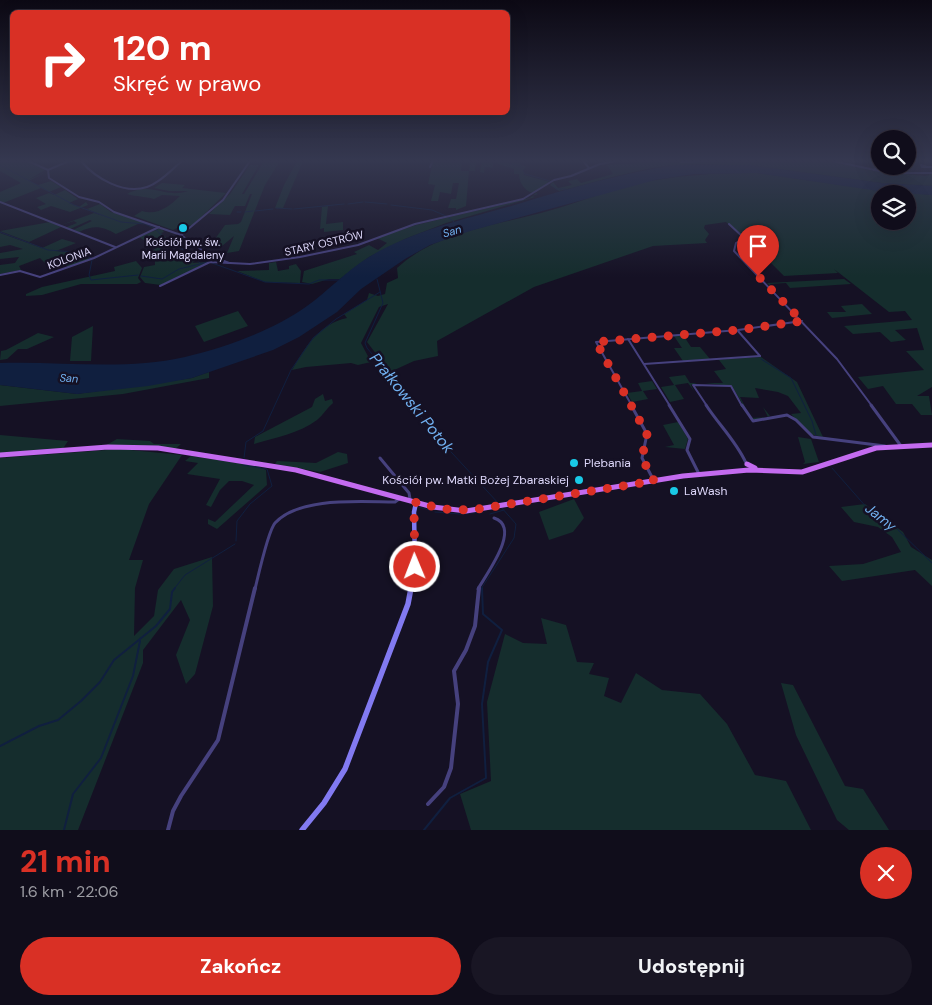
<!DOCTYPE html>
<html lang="pl">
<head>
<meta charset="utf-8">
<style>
  :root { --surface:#100d1b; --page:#191624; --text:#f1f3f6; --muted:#9c9ca3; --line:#302d3a; --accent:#d93025 }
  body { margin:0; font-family:"DM Sans",sans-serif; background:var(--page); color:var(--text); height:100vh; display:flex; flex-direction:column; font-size:19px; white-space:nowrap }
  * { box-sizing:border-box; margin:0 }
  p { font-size:16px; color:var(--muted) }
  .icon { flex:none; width:28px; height:28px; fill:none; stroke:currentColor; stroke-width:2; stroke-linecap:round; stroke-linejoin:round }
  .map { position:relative; height:830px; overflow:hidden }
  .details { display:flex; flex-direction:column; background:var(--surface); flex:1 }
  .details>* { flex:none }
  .top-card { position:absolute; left:10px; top:10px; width:500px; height:105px; border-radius:8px; box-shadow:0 5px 20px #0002,0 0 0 1px var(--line); background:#d93025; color:#fff; overflow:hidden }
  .tools { position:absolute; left:871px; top:130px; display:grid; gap:10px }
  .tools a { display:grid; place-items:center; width:45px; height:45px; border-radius:50%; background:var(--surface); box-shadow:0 5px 20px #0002,0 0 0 1px var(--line); font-size:25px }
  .pin { position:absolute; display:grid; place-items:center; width:42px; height:42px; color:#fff; margin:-51px -21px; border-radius:50% 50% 50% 0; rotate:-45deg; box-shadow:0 0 5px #0007 }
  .pin .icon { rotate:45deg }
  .me { position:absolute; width:55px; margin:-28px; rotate:359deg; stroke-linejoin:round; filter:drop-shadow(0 0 4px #0008) }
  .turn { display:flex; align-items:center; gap:18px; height:105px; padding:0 20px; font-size:22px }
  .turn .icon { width:65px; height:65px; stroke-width:2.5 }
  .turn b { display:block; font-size:35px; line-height:42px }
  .round { display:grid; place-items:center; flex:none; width:52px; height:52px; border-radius:26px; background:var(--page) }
  .headline { display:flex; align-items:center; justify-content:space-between; height:85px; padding:0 20px }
  h1 { font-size:30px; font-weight:800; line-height:38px; color:var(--accent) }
  .action { display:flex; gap:10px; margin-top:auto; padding:10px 20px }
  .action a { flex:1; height:58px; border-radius:30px; background:var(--accent); color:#fff; font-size:20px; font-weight:800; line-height:58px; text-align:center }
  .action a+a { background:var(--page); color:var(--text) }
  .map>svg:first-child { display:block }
</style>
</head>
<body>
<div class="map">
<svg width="932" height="830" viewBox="0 0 932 830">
  <rect width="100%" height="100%" fill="#151124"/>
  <g fill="#152d2d" fill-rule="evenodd">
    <path d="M0,161H26L44,169L45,170L28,180L46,172L29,181L38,185L51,181L61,187L49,192L41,188L3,203L0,201V192L21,183L0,171Z"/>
    <path d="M264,161H280L265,185L239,251L227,253L234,236L222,246H216L221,240L215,239L225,225L238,224L241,222L252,194H250L245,206H235L230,215L209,214L230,194L250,165H259L242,194H244Z"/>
    <path d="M297,161H303L283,208H275L284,185Z"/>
    <path d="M433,161H462L461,171H469L470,163H476L475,171H469L466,206L456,210V208H448L451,199H456L459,183H453L451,194L440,192L438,201H431L435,185L428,184Z"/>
    <path d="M478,161H520V164L526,167L523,170L524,175L550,182L533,193C525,191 519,183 519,174H514V169L493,162V168L485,167L484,173L480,172L482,162Z"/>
    <path d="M636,161L833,162L875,171L925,176L932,174V186L882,183L750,165C726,165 701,163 677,165C637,168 598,182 559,191L550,185L553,182L558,188L572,185L568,181L577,179L581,183L613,174L607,165L639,163Z"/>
    <path d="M757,173L854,187L932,195V387L917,396H929L932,415H921L912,404H896L883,386L868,389L858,377L924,370L906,351L924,350L917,328L895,330L906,340L891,342L880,332L853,334L844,326L912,320L905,311L889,312L834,269L838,273L784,276L768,260L746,261L739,253L737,245L744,242L745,243L742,246L746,250L753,249L746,240L766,239L769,237L743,238L726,222L705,225L704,228L709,234L705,240L707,243L653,246L534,287L437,341L438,356L414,361L390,372L367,342L388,304L379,307L361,343L371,362L358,365L351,363L306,367L292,370C305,347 319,324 347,318L344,314L367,300L369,293L378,296L385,294L387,283L398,278L397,268C435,233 492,226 541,213C572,205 603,192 635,184C676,175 716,173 757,173ZM889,192L908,194V221H880V194H900Z"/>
    <path d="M162,183L185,185L182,188L226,193L192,226L185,224L173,230L134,216L142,211C157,216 170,206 180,196L162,195L154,199C144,196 137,197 127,194C152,181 164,199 188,191H169L154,188Z"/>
    <path d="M65,190L78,199L69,203L79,207L86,202L88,205L70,212L51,206L41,210L37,207L46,204L36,198L49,193L54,195Z"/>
    <path d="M536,193L538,194L532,196L535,197L446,223L405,239L369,257L340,279H329L312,284L302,282L304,271L357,254L354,252L369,245L378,250L387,243L377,238L416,225L530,198Z"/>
    <path d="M100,204L111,212L151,225L157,228L146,223L138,224L116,234C102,226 94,225 79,232L73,230L92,221L90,220L70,229L67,227L77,223L74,221L61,225L94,213L104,216L87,209Z"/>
    <path d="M328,206L326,224L343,222V230L324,232V228L320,229L322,207Z"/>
    <path d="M50,222L61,227L29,242L0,231Z"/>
    <path d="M161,228L164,232L161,233L170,241L177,237L184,240L175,246L169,242L160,247L171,257L169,260L188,257L195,261L192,263L208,262L161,285L145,283L140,277L144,267L155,265V259L148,255L156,248L139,237Z"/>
    <path d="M0,233L42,248L62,239L76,243L56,251L76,253L90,259L68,267L59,260L47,265L40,258L19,266L21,270L0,274V265L15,263L19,257L0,259V253L23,249L10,245L0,247Z"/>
    <path d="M136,261L142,268L138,278L141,282L137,284H81L42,295L26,296V294L42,287L115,271L114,267Z"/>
    <path d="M276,262L278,271L289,269V266L296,264L301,271L300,283L265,282L237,271L269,270V263Z"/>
    <path d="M844,279L851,284L790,288L786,283L770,284L773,289L767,283Z"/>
    <path d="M862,304L872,314L832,318L827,312H846L841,306Z"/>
    <path d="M238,311L248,326L204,342L195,326Z"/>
    <path d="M93,326L91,361H70L72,337Z"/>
    <path d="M38,333L54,337L27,349H18L7,359L0,360L1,351L6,350Z"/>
    <path d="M683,335L691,347H700L710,359L683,361L674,348H682L674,336Z"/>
    <path d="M761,357L797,382L823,437L809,434L791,414L801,413L788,396L778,392L755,388L759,398L740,397L751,418L768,417L763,407L770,416L755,420L750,417L732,386L705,383H723L714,371L726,369L719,360H712Z"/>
    <path d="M209,372V378L123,394L0,406V385L77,394L192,378Z"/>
    <path d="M685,375L690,383H697L691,385L694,391L688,383L675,385L684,399L670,402L661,387L674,385L669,377Z"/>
    <path d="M652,381L657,389L643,391L648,399L632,402L627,393L642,391L638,383Z"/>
    <path d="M323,394L325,401L332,399L333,403C327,408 323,415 317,420C300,433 274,438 254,444L255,437L312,407L315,399Z"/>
    <path d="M678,422L688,439L685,449L665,447L674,445L663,425Z"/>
    <path d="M0,435L68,441L62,450L0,454Z"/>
    <path d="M798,437L811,439L819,462L803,464L805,462Z"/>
    <path d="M117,439L150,441L154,444H181L175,449L103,447Z"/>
    <path d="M120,449L182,455L149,504L129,560H143L135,588L134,636L154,616L158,590L174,569L212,557L213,606L195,674L186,684L176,655L190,620L181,600L143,650V663L78,830H0V458Z"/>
    <path d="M338,452L347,454L348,463L320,472L275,464L277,461L316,463Z"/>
    <path d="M191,456L257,466L266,470L267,485L217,529L208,524V519L215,522L254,485L242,481H229L220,490L211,507L206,505L220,479L187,474L198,463L185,461Z"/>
    <path d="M574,499L584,518L573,532L549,540L539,512Z"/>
    <path d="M865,504L903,532L911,547L932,560V586L915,570L842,581L829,566L863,564L901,552L892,537L878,527L854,522L841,507Z"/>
    <path d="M541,618L566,625L577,662L594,663L589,674L609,678L604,696L621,703L636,673L662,690L700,694L727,724L755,775L786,781L811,830H471L460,794L491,781L487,702L505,634L523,643L547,644Z"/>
    <path d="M781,683L793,685L845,786L863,789L889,830H849L837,820L796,735Z"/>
  </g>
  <path fill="#101f3f" d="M676,165H750L882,183L932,186V195L885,192L757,173L694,174L655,180L470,231L430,245L405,259L361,289L337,312L299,337L273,350L192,378L148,386L77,394L0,385V363C62,361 124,371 185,357C226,347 272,331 307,306C328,291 346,271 369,257C416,229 467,219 518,204C570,188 622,173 676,165Z"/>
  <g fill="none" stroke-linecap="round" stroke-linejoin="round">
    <g stroke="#101f3f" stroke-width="1">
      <path d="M502,161L520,166L525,174L550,181"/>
      <path d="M746,161L751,166"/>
      <path d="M0,165L74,205L121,222L145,224L154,228L170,243L186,251L200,263"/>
      <path d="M552,184L556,189H566"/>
      <path d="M365,202L387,204"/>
      <path d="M348,204L363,202"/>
      <path d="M391,205L432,210L446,216"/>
      <path d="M276,208L292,209"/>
      <path d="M294,209L344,204"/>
      <path d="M255,211L273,209"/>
      <path d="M237,212H241"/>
      <path d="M245,212L253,211"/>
      <path d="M449,218L454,222"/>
      <path d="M0,232L48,250L75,252"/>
      <path d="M77,252L91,258"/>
      <path d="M92,260L89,275L91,280L138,275"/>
      <path d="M212,263L265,282L309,284L319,280H340"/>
      <path d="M141,276L162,279L179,269L208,262"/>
      <path d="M377,279L383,303L365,343L367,348L395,381L429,428L499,504"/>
      <path d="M761,359L791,378L812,421L816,435"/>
      <path d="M244,458L246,442L263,431L291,370L313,338L336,319L380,292"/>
      <path d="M832,468L868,509L894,526L932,563"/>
      <path d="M419,507L429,510"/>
      <path d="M435,512L460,514L483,512"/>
      <path d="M490,514L504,510"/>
      <path d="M236,541L237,521L250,504L272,486L267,469L243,465"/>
      <path d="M174,589L185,575L235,544"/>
      <path d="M481,589L514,538L516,524L501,507"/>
    </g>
    <g stroke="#101f3f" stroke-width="2">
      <path d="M0,746L39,726L58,720L81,701L100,682L114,660L156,626L170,609L172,592L175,588"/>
      <path d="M64,830L73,794L101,758L133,676L140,641"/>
      <path d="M424,830L450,798L486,778L482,704L488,662L502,630L483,614L482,588"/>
    </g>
    <g stroke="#46417e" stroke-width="2">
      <path d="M28,161L48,170"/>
      <path d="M81,161C95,178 124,195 147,187C161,182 171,170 182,161"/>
      <path d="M583,161L589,168"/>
      <path d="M833,161L889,173H932"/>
      <path d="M681,162L704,161"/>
      <path d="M921,165L927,167H922Z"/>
      <path d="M430,167L433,161"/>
      <path d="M927,167H932"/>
      <path d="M48,170L49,178L79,197L99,202L114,212L181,235L209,255L229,263"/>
      <path d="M48,170L69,161"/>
      <path d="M874,170L880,165"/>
      <path d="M0,202L115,247"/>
      <path d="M729,224L744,238L736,243L734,251L837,359L872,406"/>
      <path d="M181,235L223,200L250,161"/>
      <path d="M0,275L20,271L40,277L94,258L159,227"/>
      <path d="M160,286L210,262L250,264L300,257L358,245L415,224L523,199L554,180L571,176L600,164L616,161"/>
      <path d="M738,331L760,356"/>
      <path d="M628,339L670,406"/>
      <path d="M644,364L760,356"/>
      <path d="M632,406L596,342L738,330L802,321"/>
      <path d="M707,406L693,385L731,386L742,406"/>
    </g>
    <g stroke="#46417e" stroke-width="3">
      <path d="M631,405L647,434L642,458L654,481"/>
      <path d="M669,405L690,439L687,450L699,474"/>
      <path d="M706,405C719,425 736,441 746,463"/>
      <path d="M742,405L753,421L787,415L796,420L813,437L885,446"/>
      <path d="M871,405L901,446"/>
      <path d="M380,458L409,493L410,499"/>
      <path d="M255,589C258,577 268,531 275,523C300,496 362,502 395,502L399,499"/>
      <path d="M478,589C487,573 522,527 494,518"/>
    </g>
    <g stroke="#46417e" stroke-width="4">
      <path d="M428,804L444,787L451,768L458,704L454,671L466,650L475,626L479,588"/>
      <path d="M168,830L173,811L181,796L218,740L255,588"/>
    </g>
    <path stroke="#827af1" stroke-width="4.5" d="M411,589L415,567L414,512L416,503"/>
    <path stroke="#827af1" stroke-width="5.5" d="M302,830L324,803L345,769L408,604L411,588"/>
    <g stroke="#c36bef" stroke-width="5">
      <path d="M0,455L108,447L158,448L296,470L433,507L466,511L683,476L749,470L802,472L876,448L932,445"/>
      <path d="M747,464L755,468"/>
    </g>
  </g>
  <linearGradient id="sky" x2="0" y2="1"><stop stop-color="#0c0914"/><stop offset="0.58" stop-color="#353850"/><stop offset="1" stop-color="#353850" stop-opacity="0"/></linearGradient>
  <rect width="932" height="277" fill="url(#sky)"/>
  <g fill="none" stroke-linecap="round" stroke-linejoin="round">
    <path stroke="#d93025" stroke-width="9" stroke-dasharray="0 16.2" d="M415,567L414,512L416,502L442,509L472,510L654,481L642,458L647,434L596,342L738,330L802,321L758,276"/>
  </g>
  <g fill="#19c9e6" stroke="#151124" stroke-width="2">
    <circle cx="183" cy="228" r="5"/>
    <circle cx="574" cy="463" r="5"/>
    <circle cx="579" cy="480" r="5"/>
    <circle cx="674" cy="491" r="5"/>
  </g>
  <g text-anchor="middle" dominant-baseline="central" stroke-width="5" stroke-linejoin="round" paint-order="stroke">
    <g font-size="11" font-style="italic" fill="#71b0f0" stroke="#151124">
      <text transform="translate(452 231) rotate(-16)">San</text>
      <text transform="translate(69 378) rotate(3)">San</text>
    </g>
    <g font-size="11" fill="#ded8fb" stroke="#151124">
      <text x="183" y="242">Kościół pw. św.<tspan x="183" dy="13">Marii Magdaleny</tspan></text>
    </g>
    <g font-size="11" fill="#ded8fb" stroke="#151124">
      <text transform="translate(324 243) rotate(-13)">STARY OSTRÓW</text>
      <text transform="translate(69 258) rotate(-20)">KOLONIA</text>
    </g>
    <g font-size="12" fill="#ded8fb" stroke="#151124" text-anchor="start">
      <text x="584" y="463">Plebania</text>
      <text x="569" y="480" text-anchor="end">Kościół pw. Matki Bożej Zbaraskiej</text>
      <text x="684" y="491">LaWash</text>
    </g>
    <g font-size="14" font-style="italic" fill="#71b0f0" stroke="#151124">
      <text transform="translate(881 517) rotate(38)">Jamy</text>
    </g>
    <g font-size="16" font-style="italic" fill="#71b0f0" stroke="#151124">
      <text transform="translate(412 403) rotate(51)">Prałkowski Potok</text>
    </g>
  </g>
</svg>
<div class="tools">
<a><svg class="icon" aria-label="search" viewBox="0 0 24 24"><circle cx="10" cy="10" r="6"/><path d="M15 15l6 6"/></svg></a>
<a><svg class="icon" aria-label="layers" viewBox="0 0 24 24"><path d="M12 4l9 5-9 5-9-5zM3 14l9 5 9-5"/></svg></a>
</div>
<div class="pin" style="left:758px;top:276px;background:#d93025"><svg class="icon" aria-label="arrive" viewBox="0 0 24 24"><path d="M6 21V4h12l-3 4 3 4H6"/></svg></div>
<svg class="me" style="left:415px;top:567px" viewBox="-20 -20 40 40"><circle r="17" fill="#d93025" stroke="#fff" stroke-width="3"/><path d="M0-11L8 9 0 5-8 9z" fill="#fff"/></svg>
<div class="top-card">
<div class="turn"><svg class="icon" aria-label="right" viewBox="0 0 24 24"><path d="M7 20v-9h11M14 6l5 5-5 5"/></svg><div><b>120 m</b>Skręć w prawo</div></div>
</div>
</div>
<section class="details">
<div class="headline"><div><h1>21 min</h1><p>1.6 km · 22:06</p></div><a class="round" style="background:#d93025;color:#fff"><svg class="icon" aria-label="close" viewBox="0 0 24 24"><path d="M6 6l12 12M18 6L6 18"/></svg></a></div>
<div class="action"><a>Zakończ</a><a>Udostępnij</a></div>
</section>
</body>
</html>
